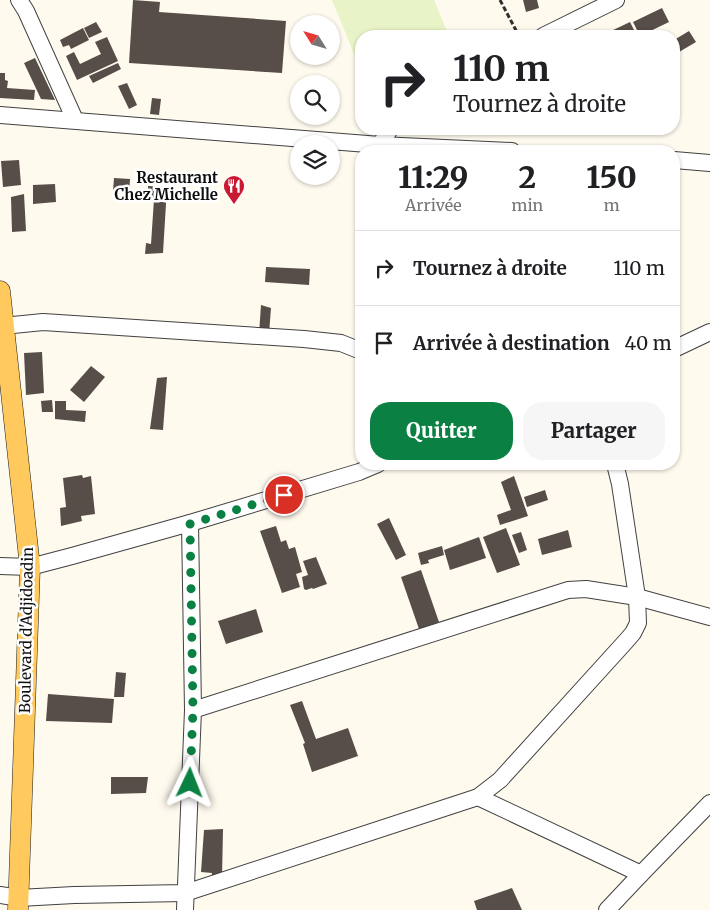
<!DOCTYPE html>
<html lang="fr">
<head>
<meta charset="utf-8">
<style>
  :root { --surface:#fff; --page:#f6f6f6; --text:#202124; --muted:#757577; --line:#e0e0e0; --accent:#0b8043 }
  body { margin:0; font-family:Merriweather,serif; background:var(--page); color:var(--text); height:100vh; display:flex; flex-direction:column; font-size:19px; white-space:nowrap }
  * { box-sizing:border-box; margin:0 }
  p { font-size:16px; color:var(--muted) }
  .icon { flex:none; width:28px; height:28px; fill:none; stroke:currentColor; stroke-width:2; stroke-linecap:round; stroke-linejoin:round }
  .map { position:relative; flex:1; overflow:hidden }
  .sheet { position:absolute; left:355px; top:145px; width:325px; height:325px; display:flex; flex-direction:column; background:var(--surface); border-radius:20px; box-shadow:0 1px 4px #0004 }
  .sheet>* { flex:none }
  .guide { position:absolute; left:355px; top:30px; width:325px; height:105px; border-radius:20px; box-shadow:0 1px 4px #0004; background:#fff; color:var(--text); overflow:hidden }
  .needle { width:32px; rotate:307deg }
  .controls { position:absolute; left:290px; top:15px; display:grid; gap:10px }
  .controls a { display:grid; place-items:center; width:50px; height:50px; border-radius:50%; background:var(--surface); box-shadow:0 1px 4px #0004; font-size:25px }
  .pin { position:absolute; display:grid; place-items:center; width:42px; height:42px; color:#fff; margin:-21px; border:2px solid #fff; border-radius:50%; box-shadow:0 1px 5px #0007 }
  .me { position:absolute; width:55px; margin:-28px; rotate:2deg; stroke-linejoin:round; filter:drop-shadow(0 0 4px #0008) }
  .turn { display:flex; align-items:center; gap:18px; height:105px; padding:0 15px; font-size:22px }
  .turn .icon { width:65px; height:65px; stroke-width:2.5 }
  .turn b { display:block; font-size:35px; line-height:42px }
  .eta { display:flex; justify-content:space-evenly; align-items:center; height:85px; text-align:center }
  .eta b { font-size:30px; font-weight:800; line-height:35px }
  .primary-button { display:flex; gap:10px; margin-top:auto; padding:10px 15px }
  .primary-button a { flex:1; height:58px; border-radius:20px; background:var(--accent); color:#fff; font-size:20px; font-weight:800; line-height:58px; text-align:center }
  .primary-button a+a { background:var(--page); color:var(--text) }
  ul { padding:0; list-style:none }
  li { display:flex; align-items:center; gap:15px; height:75px; padding:0 15px; border-top:1px solid var(--line) }
  li div { flex:1 }
  li b { display:block; font-size:19px }
  li em { font-style:normal }
  .map>svg:first-child { display:block }
</style>
</head>
<body>
<div class="map">
<svg width="710" height="910" viewBox="0 0 710 910">
  <rect width="100%" height="100%" fill="#fffaee"/>
  <path fill="#e8f4c7" d="M332,0H434L449,36H361V71Z"/>
  <g fill="#574d49">
    <path d="M133,0L160,2L159,12L286,21L282,73L129,63Z"/>
    <path d="M523,0H537L539,8L526,12Z"/>
    <path d="M662,8L669,22L640,36L633,22Z"/>
    <path d="M96,22L102,32L89,38L84,28Z"/>
    <path d="M630,22L637,36H611L609,32Z"/>
    <path d="M83,28L89,40L71,49L69,45L63,47L60,40Z"/>
    <path d="M689,31L696,42L674,55V40Z"/>
    <path d="M107,37L118,61L77,80L66,56L74,52L80,64L101,54L95,42Z"/>
    <path d="M35,58L55,100L41,99L24,63Z"/>
    <path d="M118,63L121,69L93,83L89,76Z"/>
    <path d="M0,73H5V80L8,81L7,88L35,90L34,100L0,98Z"/>
    <path d="M127,83L137,105L129,109L118,86Z"/>
    <path d="M152,98L161,99L159,115L150,114Z"/>
    <path d="M19,160L21,185L3,187L1,161Z"/>
    <path d="M114,178L130,179L129,193L113,191Z"/>
    <path d="M55,184L56,202L33,204V185Z"/>
    <path d="M148,186L167,187L163,253L145,254L146,243L151,244L154,199H148Z"/>
    <path d="M24,194L26,231L12,232L11,197Z"/>
    <path d="M266,267L310,269L309,285L265,282Z"/>
    <path d="M261,305L271,308L269,334H259Z"/>
    <path d="M42,352L44,393L26,395L24,353Z"/>
    <path d="M91,366L105,377L84,402L70,390Z"/>
    <path d="M167,377L163,430L150,429L157,378Z"/>
    <path d="M52,400L53,412H42L41,401Z"/>
    <path d="M55,401H66V410L86,411L85,422L55,419Z"/>
    <path d="M82,475L83,478L91,476L95,514L81,516L82,521L61,526L60,508L66,507L63,478Z"/>
    <path d="M514,476L528,516L500,525L497,515L511,510L501,482Z"/>
    <path d="M545,490L548,500L527,507L524,497Z"/>
    <path d="M389,518L406,555L396,560L377,524Z"/>
    <path d="M276,526L281,542L286,540L289,549L295,547L302,572L296,574L300,587L282,593L260,531Z"/>
    <path d="M506,528L520,565L497,573L483,537Z"/>
    <path d="M568,530L572,547L542,555L538,539Z"/>
    <path d="M521,532L527,550L519,553L512,535Z"/>
    <path d="M479,537L486,558L450,570L444,550Z"/>
    <path d="M442,546L444,555L428,560L429,563L421,565L418,553Z"/>
    <path d="M316,557L327,584L313,589L312,588L306,590L304,589L302,577L308,575L303,561Z"/>
    <path d="M421,570L439,622L419,629L401,577Z"/>
    <path d="M256,609L263,632L226,644L218,621Z"/>
    <path d="M116,672L126,673L124,697H114Z"/>
    <path d="M48,694L114,699L112,723L46,721Z"/>
    <path d="M302,701L316,739L348,728L358,756L312,772L303,744L305,743L290,705Z"/>
    <path d="M111,777H148L146,793L111,794Z"/>
    <path d="M223,829L222,879H211L212,873L201,872L204,830Z"/>
    <path d="M512,888L522,910H477L474,901Z"/>
  </g>
  <g fill="none" stroke-linecap="round" stroke-linejoin="round">
    <g stroke="#414141" stroke-width="18">
      <g id="minor">
        <path d="M19,0L26,11L75,120"/>
        <path d="M543,36L616,0"/>
        <path d="M0,115L380,145L512,151"/>
        <path d="M379,151L380,145L390,129"/>
        <path d="M674,160L710,163"/>
        <path d="M3,326L43,322L304,339L341,343L361,351"/>
        <path d="M674,349L710,332"/>
        <path d="M0,566L30,567L72,556L190,523L359,472L378,464"/>
        <path d="M193,710L568,590L586,589L637,597L710,617"/>
        <path d="M478,797L641,874"/>
        <path d="M0,895L19,898L74,895L185,893L478,797L500,780L627,640L633,633L638,623L637,597L620,484L615,464"/>
        <path d="M185,910L193,710L190,523"/>
        <path d="M607,910L641,874L710,803"/>
      </g>
    </g>
    <g stroke="#1f1f1f" stroke-width="21">
      <path id="major" d="M0,291L30,567L18,910"/>
    </g>
    <path stroke="#303030" stroke-width="3" stroke-dasharray="5 2.5" stroke-linecap="butt" d="M500,0L519,36"/>
    <use href="#minor" stroke="#fff" stroke-width="16"/>
    <use href="#major" stroke="#ffc95e" stroke-width="20"/>
  </g>
  <g fill="none" stroke-linecap="round" stroke-linejoin="round">
    <path stroke="#0b8043" stroke-width="9" stroke-dasharray="0 16.2" d="M190,783L193,710L190,524L284,495"/>
  </g>
  <defs>
    <g id="restaurant-pin" transform="scale(1.125)"><path d="M0 17L-7.5 6A9.5 9.5 0 1 1 7.5 6Z" fill="#cb1832" stroke="#fff"/><path d="M-5-6h1v4h1v-4h1v4h1v-4h1v5L-1.5 .5V6h-2V.5L-5-1ZM5-6V6H3V1.5H1.5Q1.5-4 5-6Z" fill="#fff"/></g>
  </defs>
  <g fill-rule="evenodd">
    <use href="#restaurant-pin" x="234" y="186"/>
  </g>
  <g text-anchor="middle" dominant-baseline="central" stroke-width="5" stroke-linejoin="round" paint-order="stroke">
    <g font-size="15" font-weight="bold" fill="#0e0e0e" stroke="#fff" text-anchor="end">
      <text x="218" y="177">Restaurant<tspan x="218" dy="17">Chez Michelle</tspan></text>
    </g>
    <g font-size="15" fill="#0e0e0e" stroke="#fff">
      <text transform="translate(26 630) rotate(-89)">Boulevard d'Adjidoadin</text>
    </g>
  </g>
</svg>
<div class="controls">
<a><svg class="needle" viewBox="-14 -14 28 28"><path d="M0-13l5 13h-10z" fill="#e53935"/><path d="M0 13l5-13h-10z" fill="#757577"/></svg></a>
<a><svg class="icon" aria-label="search" viewBox="0 0 24 24"><circle cx="10" cy="10" r="6"/><path d="M15 15l6 6"/></svg></a>
<a><svg class="icon" aria-label="layers" viewBox="0 0 24 24"><path d="M12 4l9 5-9 5-9-5zM3 14l9 5 9-5"/></svg></a>
</div>
<div class="pin" style="left:284px;top:495px;background:#d93025"><svg class="icon" aria-label="arrive" viewBox="0 0 24 24"><path d="M6 21V4h12l-3 4 3 4H6"/></svg></div>
<svg class="me" style="left:190px;top:783px" viewBox="-20 -20 40 40"><path d="M0-17L14 15 0 8-14 15z" fill="#0b8043" stroke="#fff" stroke-width="4"/></svg>
<div class="guide">
<div class="turn"><svg class="icon" aria-label="right" viewBox="0 0 24 24"><path d="M7 20v-9h11M14 6l5 5-5 5"/></svg><div><b>110 m</b>Tournez à droite</div></div>
</div>
<section class="sheet">
<div class="eta">
<div><b>11:29</b><p>Arrivée</p></div>
<div><b>2</b><p>min</p></div>
<div><b>150</b><p>m</p></div>
</div>
<ul>
<li><svg class="icon" aria-label="right" viewBox="0 0 24 24"><path d="M7 20v-9h11M14 6l5 5-5 5"/></svg><div><b>Tournez à droite</b></div><em>110 m</em></li>
<li><svg class="icon" aria-label="arrive" viewBox="0 0 24 24"><path d="M6 21V4h12l-3 4 3 4H6"/></svg><div><b>Arrivée à destination</b></div><em>40 m</em></li>
</ul>
<div class="primary-button"><a>Quitter</a><a>Partager</a></div>
</section>
</div>
</body>
</html>
